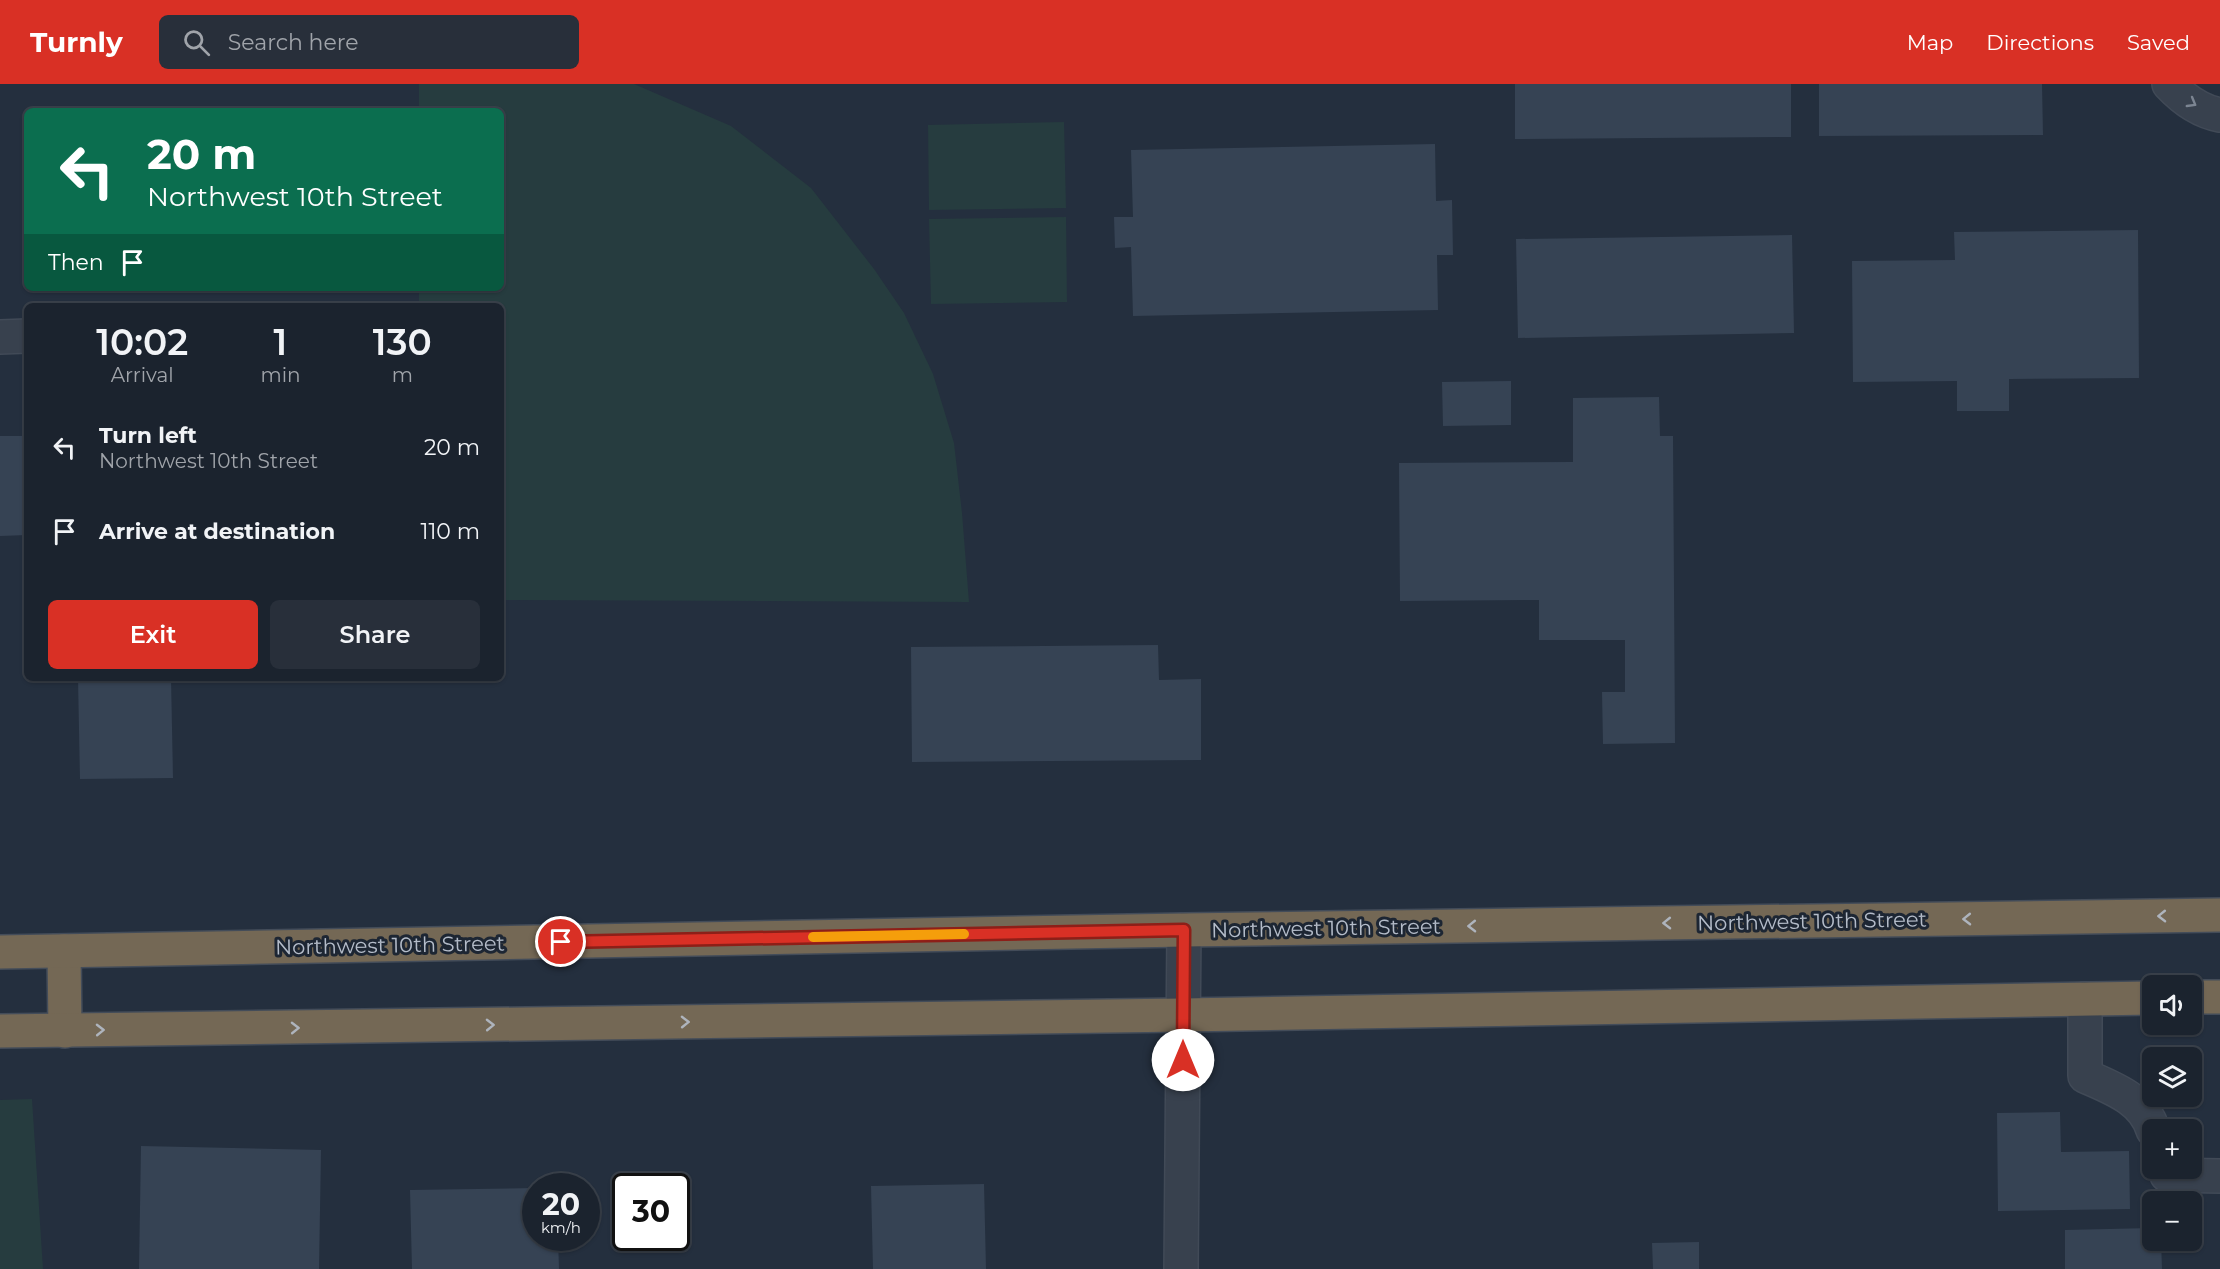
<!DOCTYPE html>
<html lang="en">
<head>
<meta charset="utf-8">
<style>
  :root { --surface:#1b232e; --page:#282f3a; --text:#f1f3f6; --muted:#a0a4aa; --line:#39404a; --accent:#d93025 }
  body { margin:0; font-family:Montserrat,sans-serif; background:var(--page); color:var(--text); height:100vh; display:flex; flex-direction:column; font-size:22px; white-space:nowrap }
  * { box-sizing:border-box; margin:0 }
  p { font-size:20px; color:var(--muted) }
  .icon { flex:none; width:33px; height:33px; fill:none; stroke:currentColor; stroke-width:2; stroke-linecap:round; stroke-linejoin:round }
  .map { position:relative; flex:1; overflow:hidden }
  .sheet { position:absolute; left:24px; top:219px; width:480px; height:378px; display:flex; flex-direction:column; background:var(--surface); border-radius:9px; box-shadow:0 2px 4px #0004,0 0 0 2px var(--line) }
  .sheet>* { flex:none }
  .hud { position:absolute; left:24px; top:24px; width:480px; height:183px; border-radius:9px; box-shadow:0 2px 4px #0004,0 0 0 2px var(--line); background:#0b6e4f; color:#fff; overflow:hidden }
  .tools { position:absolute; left:2142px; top:891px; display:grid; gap:12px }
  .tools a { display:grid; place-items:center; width:60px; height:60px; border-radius:9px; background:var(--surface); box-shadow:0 2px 4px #0004,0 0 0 2px var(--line); font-size:30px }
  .speed { position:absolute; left:522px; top:1089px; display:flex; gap:12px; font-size:30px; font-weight:700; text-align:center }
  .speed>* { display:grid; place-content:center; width:78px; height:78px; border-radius:50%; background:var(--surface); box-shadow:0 2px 4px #0004,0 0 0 2px var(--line); line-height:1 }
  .speed small { font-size:15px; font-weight:400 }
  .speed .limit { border:3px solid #111; border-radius:9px; background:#fff; color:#111 }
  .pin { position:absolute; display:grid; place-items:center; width:51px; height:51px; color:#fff; margin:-26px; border:3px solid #fff; border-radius:50%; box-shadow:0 2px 6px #0007 }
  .me { position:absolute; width:66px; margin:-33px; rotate:0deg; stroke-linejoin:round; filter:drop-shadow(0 0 4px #0008) }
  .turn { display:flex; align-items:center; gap:21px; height:126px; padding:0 24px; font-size:27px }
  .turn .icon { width:78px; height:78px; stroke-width:2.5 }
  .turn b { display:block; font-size:42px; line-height:51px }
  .then { display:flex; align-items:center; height:57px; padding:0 24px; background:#0003; gap:12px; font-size:22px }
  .eta { display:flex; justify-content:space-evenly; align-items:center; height:102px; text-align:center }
  .eta b { font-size:36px; font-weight:600; line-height:42px }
  .button { display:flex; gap:12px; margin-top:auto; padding:12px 24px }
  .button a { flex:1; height:69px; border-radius:9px; background:var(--accent); color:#fff; font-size:24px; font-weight:600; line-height:69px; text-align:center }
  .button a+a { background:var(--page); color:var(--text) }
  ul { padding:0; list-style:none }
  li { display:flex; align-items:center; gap:18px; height:84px; padding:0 24px }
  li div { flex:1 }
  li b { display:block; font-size:22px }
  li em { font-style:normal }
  header { display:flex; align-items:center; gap:36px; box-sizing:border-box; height:84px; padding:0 30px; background:var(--accent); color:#fff }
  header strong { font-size:28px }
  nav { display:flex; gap:33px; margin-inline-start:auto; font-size:21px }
  .search { width:420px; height:54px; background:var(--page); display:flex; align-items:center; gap:15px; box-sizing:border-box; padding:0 21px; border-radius:9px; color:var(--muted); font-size:22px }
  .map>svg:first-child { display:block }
</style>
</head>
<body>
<header>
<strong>Turnly</strong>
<div class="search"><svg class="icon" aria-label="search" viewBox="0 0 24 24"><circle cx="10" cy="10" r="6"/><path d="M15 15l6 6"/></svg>Search here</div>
<nav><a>Map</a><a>Directions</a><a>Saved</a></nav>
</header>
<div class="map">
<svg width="2220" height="1185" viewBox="0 0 2220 1185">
  <rect width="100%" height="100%" fill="#242f3e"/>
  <g fill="#263c3f">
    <path d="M419,0H634L731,42L811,104L874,185L904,229L933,290L954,359L962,429L969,518L501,516V222H419V204H501V27H419Z"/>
    <path d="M1064,38L1066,124L929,126L928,41Z"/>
    <path d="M1066,133L1067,218L931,220L929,135Z"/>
    <path d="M32,1015L43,1185H0V1016Z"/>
  </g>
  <g fill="#364354">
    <path d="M1515,0H1791V53L1515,55Z"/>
    <path d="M1819,0H2042L2043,51L1819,52Z"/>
    <path d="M1435,60L1436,117L1452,116L1453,171H1437L1438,226L1133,232L1131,163L1115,164L1114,133H1133L1131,66Z"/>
    <path d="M2138,146L2139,294L2009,295V327H1957V297L1853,298L1852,177L1955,176L1954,148Z"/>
    <path d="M1792,151L1794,249L1518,254L1516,155Z"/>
    <path d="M1511,297V341L1443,342L1442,298Z"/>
    <path d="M1659,313L1660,352H1673L1675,659L1603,660L1602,608H1625V556H1539V516L1400,517L1399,379L1573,378V314Z"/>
    <path d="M0,352H27V451L0,452Z"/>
    <path d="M1158,561L1159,596L1201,595V676L912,678L911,563Z"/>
    <path d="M78,594H171L173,694L80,695Z"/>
    <path d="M2060,1028L2061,1068L2129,1067L2130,1125L1998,1127L1997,1029Z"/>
    <path d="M141,1062L321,1066L319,1185H139Z"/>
    <path d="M984,1100L986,1185H873L871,1102Z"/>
    <path d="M536,1104V1154H558L559,1185H412L410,1106Z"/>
    <path d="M2152,1144V1156H2161L2162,1185H2065V1146Z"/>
    <path d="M1699,1158V1185H1653L1652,1159Z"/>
  </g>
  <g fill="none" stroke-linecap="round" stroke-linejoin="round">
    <g stroke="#414a57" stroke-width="36">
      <g id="minor">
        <path d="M2169,0C2183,15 2199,27 2220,31"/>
        <path d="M0,253L27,252"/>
        <path d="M2085,915V992C2112,1004 2144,1015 2153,1046"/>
        <path d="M2165,1084L2167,1091L2220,1092"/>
        <path d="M1181,1185L1184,846"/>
      </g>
    </g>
    <g stroke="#434c59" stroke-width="36">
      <g id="highway">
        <path d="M64,867L65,947"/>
        <path d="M0,868L1184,846L2220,831"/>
        <path d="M2192,913H2220"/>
        <path d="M0,947L1183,931L2152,914"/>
      </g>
    </g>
    <use href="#minor" stroke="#38414e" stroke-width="33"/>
    <use href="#highway" stroke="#746855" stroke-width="33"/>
  </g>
  <defs><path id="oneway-chevron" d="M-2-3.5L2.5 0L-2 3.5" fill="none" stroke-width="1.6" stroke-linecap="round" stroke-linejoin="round" transform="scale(1.5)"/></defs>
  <use stroke="#7c8592" href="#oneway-chevron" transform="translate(2192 19) rotate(30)"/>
  <g stroke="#aeb4bd">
    <use href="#oneway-chevron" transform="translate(2162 832) rotate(179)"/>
    <use href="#oneway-chevron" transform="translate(1967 835) rotate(179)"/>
    <use href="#oneway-chevron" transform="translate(1667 839) rotate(179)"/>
    <use href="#oneway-chevron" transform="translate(1472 842) rotate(179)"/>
    <use href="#oneway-chevron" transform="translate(685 938) rotate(-1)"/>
    <use href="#oneway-chevron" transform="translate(490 941) rotate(-1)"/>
    <use href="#oneway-chevron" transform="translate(295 944) rotate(-1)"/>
    <use href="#oneway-chevron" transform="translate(100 946) rotate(-1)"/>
  </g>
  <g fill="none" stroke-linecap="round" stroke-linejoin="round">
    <g stroke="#8d1f18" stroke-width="15">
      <path id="route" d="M561,858L1184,846L1183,976"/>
    </g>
    <use href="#route" stroke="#d93025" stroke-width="10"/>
    <path stroke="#f59e0b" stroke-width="10" d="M813,853L964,850"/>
  </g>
  <g text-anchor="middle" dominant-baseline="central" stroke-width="6" stroke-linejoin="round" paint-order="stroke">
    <g font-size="21" fill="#b4bcc9" stroke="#1d2633">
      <text transform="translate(1812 837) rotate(-1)">Northwest 10th Street</text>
      <text transform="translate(1326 844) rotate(-1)">Northwest 10th Street</text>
      <text transform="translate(390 861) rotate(-1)">Northwest 10th Street</text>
    </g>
  </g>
</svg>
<div class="tools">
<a><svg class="icon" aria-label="sound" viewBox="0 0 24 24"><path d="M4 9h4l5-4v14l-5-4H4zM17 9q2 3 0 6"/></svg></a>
<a><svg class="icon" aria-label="layers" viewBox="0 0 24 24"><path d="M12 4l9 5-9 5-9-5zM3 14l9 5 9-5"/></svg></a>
<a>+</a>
<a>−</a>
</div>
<div class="speed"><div>20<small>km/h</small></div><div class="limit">30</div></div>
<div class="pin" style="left:561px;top:858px;background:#d93025"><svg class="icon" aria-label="arrive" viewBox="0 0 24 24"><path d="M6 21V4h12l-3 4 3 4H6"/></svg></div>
<svg class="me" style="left:1183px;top:976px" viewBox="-20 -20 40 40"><circle r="19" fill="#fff"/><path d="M0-13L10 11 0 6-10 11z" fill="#d93025"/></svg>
<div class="hud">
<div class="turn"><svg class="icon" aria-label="left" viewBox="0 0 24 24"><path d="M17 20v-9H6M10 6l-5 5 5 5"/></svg><div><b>20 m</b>Northwest 10th Street</div></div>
<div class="then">Then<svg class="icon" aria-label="arrive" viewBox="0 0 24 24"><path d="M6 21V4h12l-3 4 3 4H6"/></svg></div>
</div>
<section class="sheet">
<div class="eta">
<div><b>10:02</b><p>Arrival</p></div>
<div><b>1</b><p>min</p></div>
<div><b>130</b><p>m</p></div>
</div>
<ul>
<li><svg class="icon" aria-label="left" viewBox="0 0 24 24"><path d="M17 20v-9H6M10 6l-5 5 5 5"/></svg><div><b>Turn left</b><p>Northwest 10th Street</p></div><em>20 m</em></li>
<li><svg class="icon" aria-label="arrive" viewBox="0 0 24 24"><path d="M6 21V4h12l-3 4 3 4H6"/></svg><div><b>Arrive at destination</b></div><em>110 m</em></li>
</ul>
<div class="button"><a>Exit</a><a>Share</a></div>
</section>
</div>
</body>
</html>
